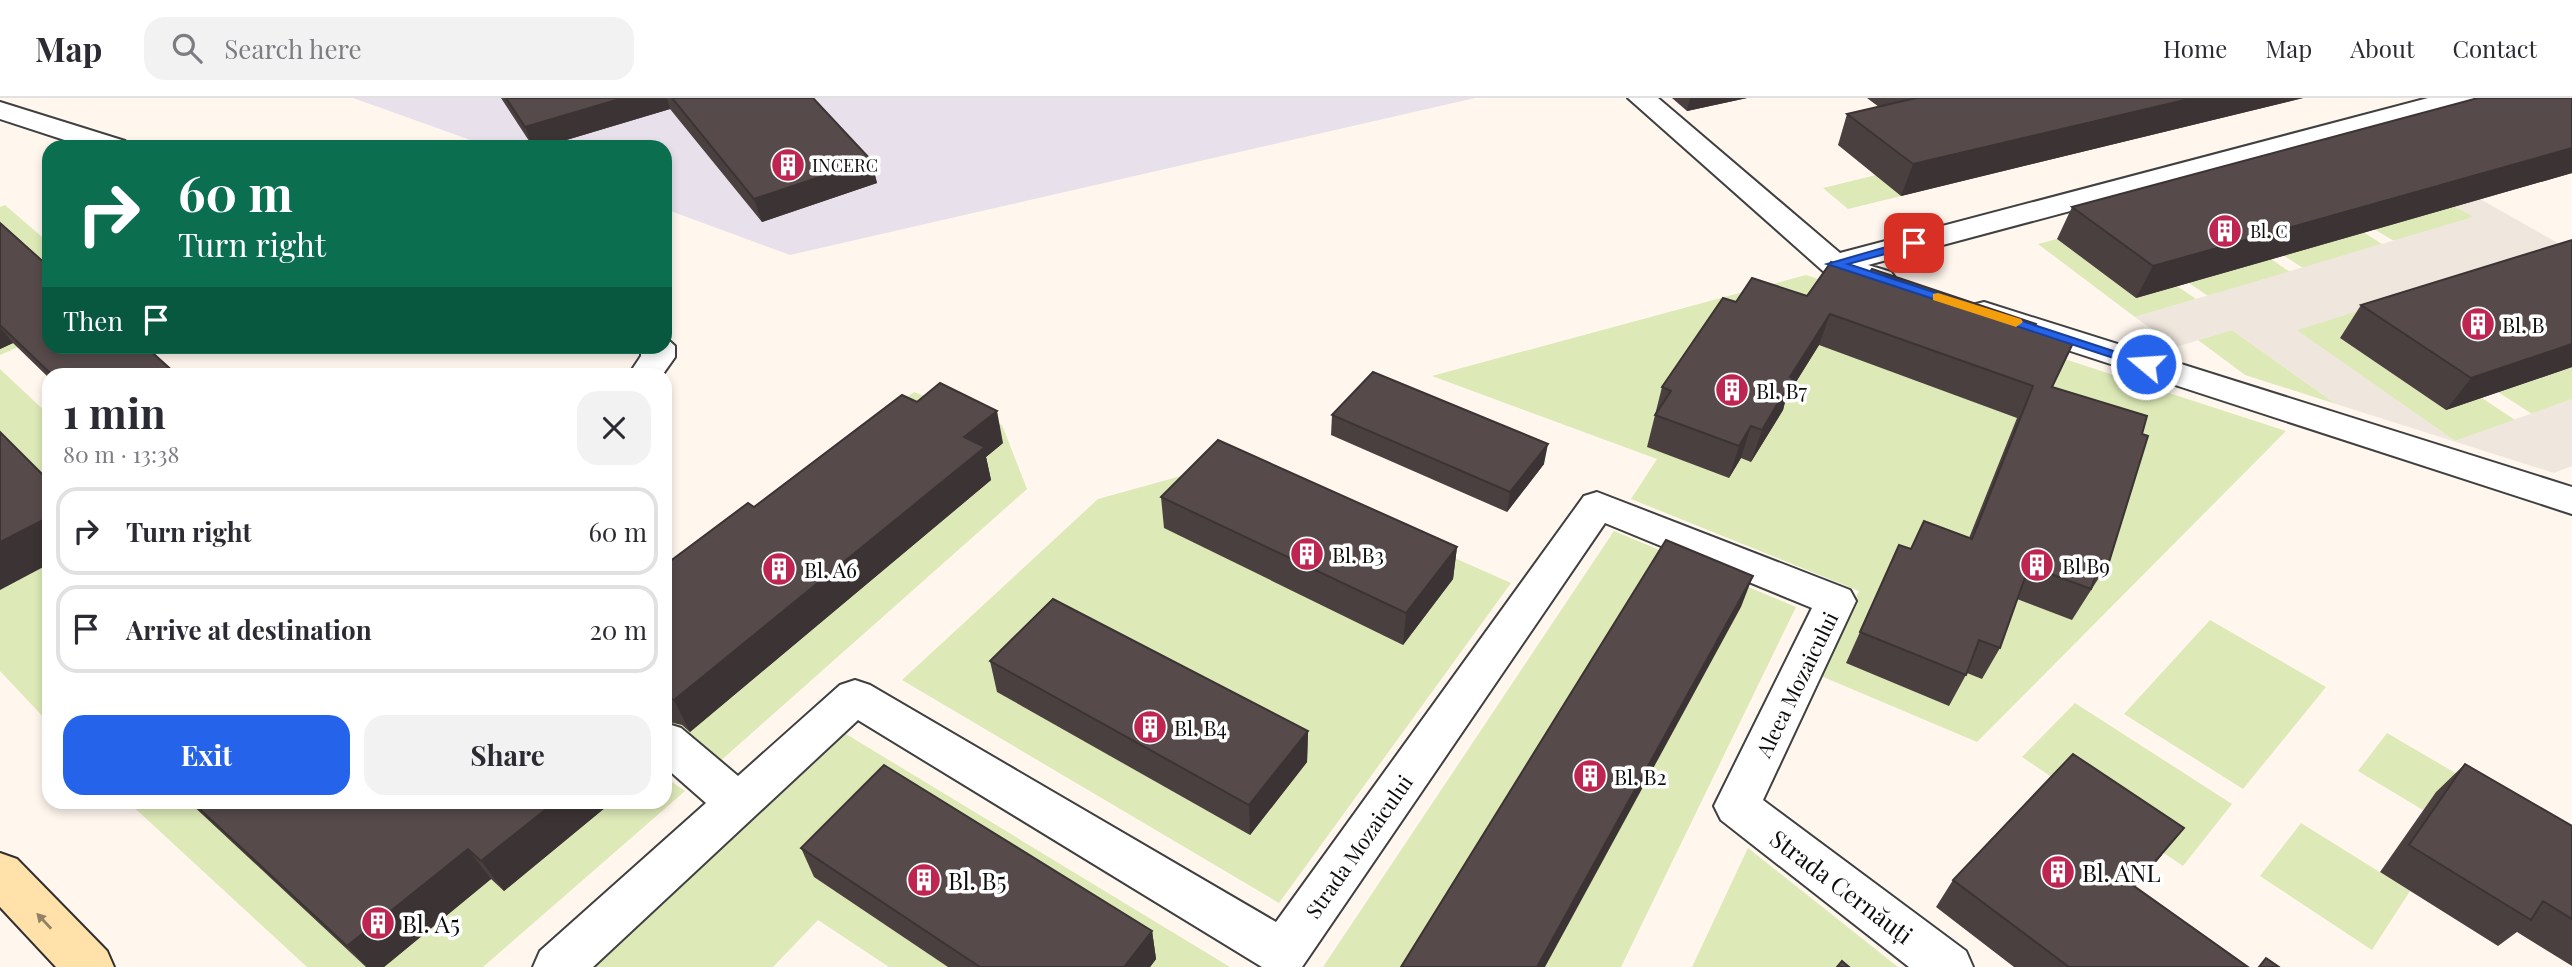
<!DOCTYPE html>
<html lang="en">
<head>
<meta charset="utf-8">
<style>
  :root { --surface:#fff; --page:#f2f2f3; --text:#2b2b33; --muted:#7c7c81; --line:#e1e1e2; --accent:#2563eb }
  body { margin:0; font-family:"Playfair Display",serif; background:var(--page); color:var(--text); height:100vh; display:flex; flex-direction:column; font-size:26px; white-space:nowrap }
  * { box-sizing:border-box; margin:0 }
  p { font-size:23px; color:var(--muted) }
  .icon { flex:none; width:38px; height:38px; fill:none; stroke:currentColor; stroke-width:2; stroke-linecap:round; stroke-linejoin:round }
  .map { position:relative; flex:1; overflow:hidden }
  .details { position:absolute; left:42px; top:270px; width:630px; height:441px; display:flex; flex-direction:column; background:var(--surface); border-radius:21px; box-shadow:0 4px 10px #0003 }
  .details>* { flex:none }
  .banner { position:absolute; left:42px; top:42px; width:630px; height:214px; border-radius:21px; box-shadow:0 4px 10px #0003; background:#0b6e4f; color:#fff; overflow:hidden }
  .pin { position:absolute; display:grid; place-items:center; width:60px; height:60px; color:#fff; margin:-30px; border-radius:14px; box-shadow:0 4px 10px #0006 }
  .me { position:absolute; width:77px; margin:-38px; rotate:288deg; stroke-linejoin:round; filter:drop-shadow(0 0 5px #0008) }
  .turn { display:flex; align-items:center; gap:24px; height:147px; padding:0 21px; font-size:32px }
  .turn .icon { width:91px; height:91px; stroke-width:2.5 }
  .turn b { display:block; font-size:49px; line-height:60px }
  .then { display:flex; align-items:center; height:66px; padding:0 21px; background:#0003; gap:14px; font-size:26px }
  .round { display:grid; place-items:center; flex:none; width:74px; height:74px; border-radius:21px; background:var(--page) }
  .head { display:flex; align-items:center; justify-content:space-between; height:119px; padding:0 21px }
  h1 { font-size:42px; font-weight:700; line-height:52px }
  .cta { display:flex; gap:14px; margin-top:auto; padding:14px 21px }
  .cta a { flex:1; height:80px; border-radius:21px; background:var(--accent); color:#fff; font-size:28px; font-weight:700; line-height:80px; text-align:center }
  .cta a+a { background:var(--page); color:var(--text) }
  ul { padding:0; list-style:none }
  li { display:flex; align-items:center; gap:21px; height:88px; margin:0 14px 10px; padding:0 7px; border:4px solid var(--line); border-radius:21px }
  li div { flex:1 }
  li b { display:block; font-size:26px }
  li em { font-style:normal }
  header { display:flex; align-items:center; gap:42px; box-sizing:border-box; height:98px; padding:0 35px; background:var(--surface); border-bottom:2px solid var(--line) }
  header strong { font-size:33px }
  nav { display:flex; gap:38px; margin-inline-start:auto; font-size:24px }
  .search { width:490px; height:63px; background:var(--page); display:flex; align-items:center; gap:18px; box-sizing:border-box; padding:0 24px; border-radius:21px; color:var(--muted); font-size:26px }
  .map>svg:first-child { display:block }
</style>
</head>
<body>
<header>
<strong>Map</strong>
<div class="search"><svg class="icon" aria-label="search" viewBox="0 0 24 24"><circle cx="10" cy="10" r="6"/><path d="M15 15l6 6"/></svg>Search here</div>
<nav><a>Home</a><a>Map</a><a>About</a><a>Contact</a></nav>
</header>
<div class="map">
<svg width="2572" height="869" viewBox="0 0 2572 869">
  <rect width="100%" height="100%" fill="#fff7ee"/>
  <path fill="#e8e1ec" d="M353,0H1475L790,157L665,111V49H490Z"/>
  <g fill="#dde9b7">
    <path d="M1876,77L1901,98L1848,111L1823,90Z"/>
    <path d="M5,107L49,145V235L0,257V109Z"/>
    <path d="M2454,108L2474,119L2394,143L2374,131Z"/>
    <path d="M2363,134L2382,146L2303,170L2283,157Z"/>
    <path d="M2057,141L2136,200L2177,188L2196,201L2135,219L2038,146Z"/>
    <path d="M2572,146L2340,240L2446,312L2482,300L2515,322L2455,343L2296,232Z"/>
    <path d="M2271,161L2290,174L2208,198L2189,185Z"/>
    <path d="M1806,177L2286,333L1977,644L1821,578L1859,493L1631,401L1657,361L1432,278Z"/>
    <path d="M2232,232L2336,306L2245,277L2198,242Z"/>
    <path d="M2572,269V301L2532,316L2498,294Z"/>
    <path d="M0,271L49,317V625L0,573Z"/>
    <path d="M914,294L1002,327L1027,391L717,666L665,623V482Z"/>
    <path d="M1235,363L1511,485L1279,805L902,582L1098,401Z"/>
    <path d="M1614,433L1796,509L1621,869H1323Z"/>
    <path d="M2210,522L2326,589L2243,691L2124,616Z"/>
    <path d="M2075,605L2232,706L2183,768L2022,659Z"/>
    <path d="M2387,635L2481,690L2436,694L2423,712L2358,673Z"/>
    <path d="M846,636L1230,869H889L818,822L773,869H595Z"/>
    <path d="M665,679L685,693L483,869H307L128,704H665Z"/>
    <path d="M2301,725L2410,793L2372,852L2260,778Z"/>
    <path d="M1748,750L1898,869H1692Z"/>
  </g>
  <path fill="#efe6dd" d="M2388,49L2565,149L2297,232L2455,343L2572,301V368L2554,375L2336,306L2232,232L2176,249L2135,219L2473,119L2364,55Z"/>
  <g fill="none" stroke-linecap="round" stroke-linejoin="round">
    <g stroke="#404040" stroke-width="4">
      <g id="street">
        <path d="M1628,0H1658L1840,155L2428,0H2474L2470,6L1868,167L1891,174L1896,181L1891,188L1880,191L1823,173Z"/>
        <path d="M0,4L125,43L129,49H86L0,21Z"/>
        <path d="M1984,204L2572,389V416L1972,221L1968,214L1972,207Z"/>
        <path d="M665,239L675,248V259L663,276H629L641,258V248H665Z"/>
        <path d="M1597,394L1850,492L1856,503L1763,702L1966,853L1973,869H1909L1721,722L1714,708L1812,510L1605,425L1302,869H1262L858,622L593,869H533L540,853L706,705L665,669V625L681,630L738,678L840,587L855,582L870,587L1276,824L1584,398Z"/>
      </g>
    </g>
    <g stroke="#2f2f2f" stroke-width="4">
      <path id="secondary" d="M0,755L17,761L107,853L114,869H56L0,809Z"/>
    </g>
    <use href="#street" fill="#fff" fill-rule="evenodd"/>
    <use href="#secondary" fill="#ffe1a9" fill-rule="evenodd"/>
  </g>
  <g fill="#4a4040">
    <path d="M501,0H813L871,62L877,85L762,124L670,11L543,49H533Z"/>
    <path d="M1672,0H1747L1687,13Z"/>
    <path d="M1867,0H2303L1901,98L1838,47L1847,16L1879,9Z"/>
    <path d="M2572,0V75L2136,200L2057,141L2072,109Z"/>
    <path d="M0,125L49,248L176,276H49V280L13,245L0,251Z"/>
    <path d="M1807,198L2033,231L2109,464L2072,522L2017,501L2000,550L1982,581L1967,575L1949,608L1846,565L1899,447L1911,451L1969,440L2017,320L1819,247L1786,300L1783,312L1751,364L1741,360L1729,380L1647,349L1662,289L1736,204Z"/>
    <path d="M2361,207L2572,269L2446,312L2340,240Z"/>
    <path d="M1332,317L1544,366L1507,414L1331,337Z"/>
    <path d="M1003,345L986,359L991,382L690,634L682,627L665,623V467L754,409Z"/>
    <path d="M1161,399L1457,449L1453,481L1403,547L1164,430Z"/>
    <path d="M990,563L1308,633L1307,664L1250,737L997,594Z"/>
    <path d="M2465,666L2572,728V868L2517,834L2498,848L2380,774L2436,694Z"/>
    <path d="M189,704H411L415,707L420,704H612L504,793L491,781L384,869H366Z"/>
    <path d="M801,750L1152,833L1156,861L1150,869H948L814,779Z"/>
    <path d="M2162,757L2135,789L2248,869H2014L1936,809L1953,782Z"/>
  </g>
  <g fill="#3c3434">
    <path d="M623,0H667L670,11L543,49H533L525,29Z"/>
    <path d="M1690,0H1747L1687,13Z"/>
    <path d="M2193,0H2303L1901,98L1913,66Z"/>
    <path d="M2572,50V75L2136,200L2153,168Z"/>
    <path d="M871,62L877,85L762,124L754,101Z"/>
    <path d="M1830,216L1819,247L1786,300L1783,312L1751,364L1762,332L1790,279Z"/>
    <path d="M0,229L13,245L0,251Z"/>
    <path d="M2572,246V269L2446,312L2471,280Z"/>
    <path d="M997,313L1003,345L986,359L991,382L690,634L674,602L964,339Z"/>
    <path d="M1751,328L1741,360L1729,380L1739,348Z"/>
    <path d="M1548,346L1544,366L1507,414L1510,394Z"/>
    <path d="M49,419V466L0,492V444Z"/>
    <path d="M1457,449L1453,481L1403,547L1406,515Z"/>
    <path d="M1753,478L1741,509L1545,869H1537Z"/>
    <path d="M1308,633L1307,664L1250,737L1249,707Z"/>
    <path d="M555,704H612L504,793L481,763Z"/>
    <path d="M468,751L491,781L384,869H367L347,848Z"/>
    <path d="M1152,833L1156,861L1150,869H1124Z"/>
  </g>
  <g fill="#564b4a" stroke="#3c3434" stroke-width="2">
    <path d="M506,0H623L525,29Z"/>
    <path d="M672,0H813L871,62L754,101Z"/>
    <path d="M1916,0H2193L1913,66L1847,16Z"/>
    <path d="M2478,0H2572V50L2153,168L2072,109Z"/>
    <path d="M0,125L49,169V248H145L176,276H51L0,227Z"/>
    <path d="M2572,142V246L2471,280L2361,207Z"/>
    <path d="M1831,164L1868,177L1872,171L2036,226L2033,231L2073,245L2052,289L2147,318L2142,336L2148,338L2109,464L2101,462L2091,491L2029,468L2000,550L1979,542L1966,577L1860,534L1899,447L1911,451L1924,423L1972,441L2033,288L1830,216L1790,279L1793,280L1762,332L1751,328L1739,348L1655,317L1671,293L1662,289L1723,200L1736,204L1752,180L1807,198Z"/>
    <path d="M1373,274L1548,346L1510,394L1332,317Z"/>
    <path d="M940,285L997,313L964,339L985,349L674,602L665,596V467L748,405L754,409L902,297L917,304Z"/>
    <path d="M0,334L49,383V419L0,444Z"/>
    <path d="M1218,342L1457,449L1406,515L1161,399Z"/>
    <path d="M1666,442L1753,478L1537,869H1401Z"/>
    <path d="M1053,501L1308,633L1249,707L990,563Z"/>
    <path d="M2073,656L2184,730L2134,788L2248,869H2069L1953,782Z"/>
    <path d="M2465,666L2572,728V821L2543,803L2531,822L2409,747Z"/>
    <path d="M884,667L1152,833L1124,869H980L801,750Z"/>
    <path d="M192,704H411L415,707L420,704H555L481,763L468,751L347,848Z"/>
    <path d="M2266,860L2279,869H2259Z"/>
    <path d="M1842,863L1849,869H1837Z"/>
  </g>
  <defs><path id="oneway-solid" d="M-6-.8H1V-3.2L6.5 0L1 3.2V.8H-6Z" transform="scale(1.75)"/></defs>
  <use fill="#928263" href="#oneway-solid" transform="translate(44 823) rotate(-133)"/>
  <path fill="#2563eb" stroke="#184099" stroke-width="2" d="M1914,141L1921,145L1919,147L1848,166L2153,266L2146,270L2141,269L1827,166Z"/>
  <path fill="#f59e0b" d="M1938,195L2021,221L2023,224L2016,229L1933,202V196Z"/>
  <defs>
    <g id="building-disc" transform="scale(1.75)"><circle r="9.5" fill="#be2550" stroke="#fff"/><path d="M-4-6H4V6H1V3H-1V6H-4ZM-2.5-4.3h1.7v1.8h-1.7ZM.8-4.3h1.7v1.8H.8ZM-2.5-1h1.7V.8h-1.7ZM.8-1h1.7V.8H.8Z" fill="#fff"/></g>
  </defs>
  <g fill-rule="evenodd">
    <use href="#building-disc" x="788" y="67"/>
    <use href="#building-disc" x="2225" y="133"/>
    <use href="#building-disc" x="2478" y="226"/>
    <use href="#building-disc" x="1732" y="292"/>
    <use href="#building-disc" x="1307" y="456"/>
    <use href="#building-disc" x="2037" y="467"/>
    <use href="#building-disc" x="779" y="471"/>
    <use href="#building-disc" x="1150" y="629"/>
    <use href="#building-disc" x="1590" y="678"/>
    <use href="#building-disc" x="2058" y="774"/>
    <use href="#building-disc" x="924" y="782"/>
    <use href="#building-disc" x="378" y="825"/>
  </g>
  <g text-anchor="middle" dominant-baseline="central" stroke-width="7" stroke-linejoin="round" paint-order="stroke">
    <g font-size="18" fill="#0d0d0d" stroke="#fff" text-anchor="start">
      <text x="812" y="67">INCERC</text>
      <text x="2250" y="133">Bl. C</text>
    </g>
    <g font-size="21" fill="#0d0d0d" stroke="#fff" text-anchor="start">
      <text x="2502" y="226">Bl. B</text>
      <text x="1756" y="292">Bl. B7</text>
      <text x="1332" y="456">Bl. B3</text>
      <text x="2062" y="467">Bl B9</text>
      <text x="804" y="471">Bl. A6</text>
      <text x="1174" y="629">Bl. B4</text>
      <text x="1614" y="678">Bl. B2</text>
    </g>
    <g font-size="21" fill="#0d0d0d" stroke="#fff">
      <text transform="translate(1796 586) rotate(-64)">Aleea Mozaicului</text>
      <text transform="translate(1358 748) rotate(-55)">Strada Mozaicului</text>
    </g>
    <g font-size="24" fill="#0d0d0d" stroke="#fff" text-anchor="start">
      <text x="2082" y="774">Bl. ANL</text>
      <text x="948" y="782">Bl. B5</text>
      <text x="402" y="825">Bl. A5</text>
    </g>
    <g font-size="24" fill="#0d0d0d" stroke="#fff">
      <text transform="translate(1842 788) rotate(37)">Strada Cernăuți</text>
    </g>
  </g>
</svg>
<div class="pin" style="left:1914px;top:145px;background:#d93025"><svg class="icon" aria-label="arrive" viewBox="0 0 24 24"><path d="M6 21V4h12l-3 4 3 4H6"/></svg></div>
<svg class="me" style="left:2146px;top:266px" viewBox="-20 -20 40 40"><circle r="17" fill="#2563eb" stroke="#fff" stroke-width="3"/><path d="M0-11L8 9 0 5-8 9z" fill="#fff"/></svg>
<div class="banner">
<div class="turn"><svg class="icon" aria-label="right" viewBox="0 0 24 24"><path d="M7 20v-9h11M14 6l5 5-5 5"/></svg><div><b>60 m</b>Turn right</div></div>
<div class="then">Then<svg class="icon" aria-label="arrive" viewBox="0 0 24 24"><path d="M6 21V4h12l-3 4 3 4H6"/></svg></div>
</div>
<section class="details">
<div class="head"><div><h1>1 min</h1><p>80 m · 13:38</p></div><a class="round"><svg class="icon" aria-label="close" viewBox="0 0 24 24"><path d="M6 6l12 12M18 6L6 18"/></svg></a></div>
<ul>
<li><svg class="icon" aria-label="right" viewBox="0 0 24 24"><path d="M7 20v-9h11M14 6l5 5-5 5"/></svg><div><b>Turn right</b></div><em>60 m</em></li>
<li><svg class="icon" aria-label="arrive" viewBox="0 0 24 24"><path d="M6 21V4h12l-3 4 3 4H6"/></svg><div><b>Arrive at destination</b></div><em>20 m</em></li>
</ul>
<div class="cta"><a>Exit</a><a>Share</a></div>
</section>
</div>
</body>
</html>
